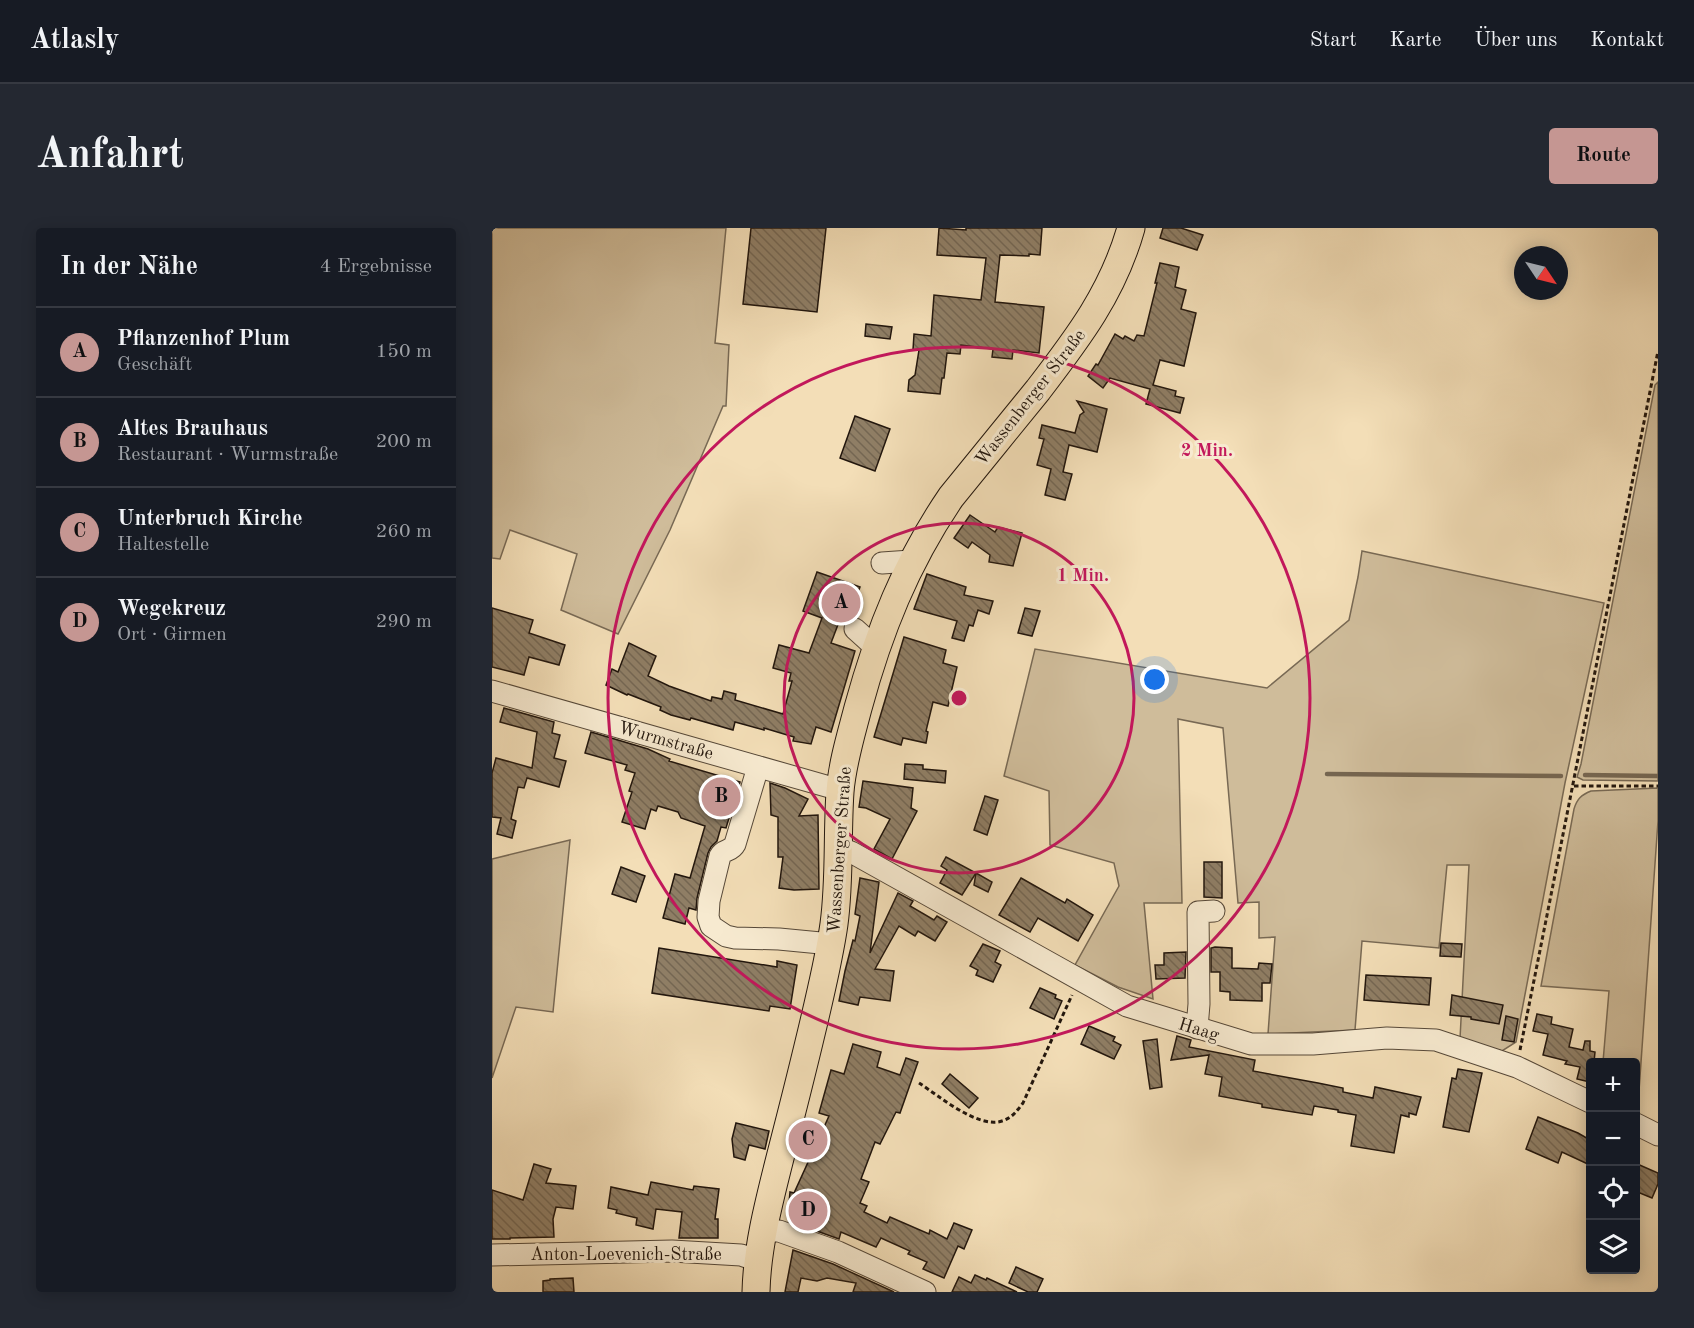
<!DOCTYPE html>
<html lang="de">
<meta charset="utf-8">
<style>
body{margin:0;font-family:"Old Standard TT",serif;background:#242831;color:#f1f3f6}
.controls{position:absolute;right:18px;bottom:18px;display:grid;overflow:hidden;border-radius:6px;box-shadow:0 3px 15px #0003}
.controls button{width:54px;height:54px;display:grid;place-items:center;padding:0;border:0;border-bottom:2px solid #363941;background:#171b24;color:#f1f3f6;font:30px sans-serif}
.compass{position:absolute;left:1022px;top:18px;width:54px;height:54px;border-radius:50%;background:#171b24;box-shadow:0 3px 15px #0003;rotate:125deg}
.you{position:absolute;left:663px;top:452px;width:21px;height:21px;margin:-15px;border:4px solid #fff;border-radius:50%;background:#1a73e8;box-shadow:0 0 0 9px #1a73e833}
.badge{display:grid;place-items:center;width:39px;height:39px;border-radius:50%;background:#c59692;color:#111;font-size:20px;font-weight:700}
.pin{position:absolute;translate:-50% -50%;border:3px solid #fff;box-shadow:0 2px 6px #0006}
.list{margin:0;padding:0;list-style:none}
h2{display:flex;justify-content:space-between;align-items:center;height:78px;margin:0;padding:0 24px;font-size:26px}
h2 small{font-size:20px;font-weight:400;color:#9ea1a6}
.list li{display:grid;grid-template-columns:39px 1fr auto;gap:18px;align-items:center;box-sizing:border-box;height:90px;padding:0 24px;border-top:2px solid #363941}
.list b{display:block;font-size:22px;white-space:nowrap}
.list p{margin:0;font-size:20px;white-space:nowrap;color:#9ea1a6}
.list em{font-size:20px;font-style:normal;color:#9ea1a6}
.icon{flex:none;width:33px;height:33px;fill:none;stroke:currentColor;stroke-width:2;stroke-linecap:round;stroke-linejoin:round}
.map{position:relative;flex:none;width:1166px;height:1064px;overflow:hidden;border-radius:6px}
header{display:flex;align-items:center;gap:36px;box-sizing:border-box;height:84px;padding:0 30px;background:#171b24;border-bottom:2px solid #363941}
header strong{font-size:28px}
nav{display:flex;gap:33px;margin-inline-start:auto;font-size:21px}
.intro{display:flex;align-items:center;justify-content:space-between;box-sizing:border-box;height:144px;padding:0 36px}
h1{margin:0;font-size:42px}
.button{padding:15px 27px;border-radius:6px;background:#c59692;color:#111;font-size:21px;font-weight:700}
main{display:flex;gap:36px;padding:0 36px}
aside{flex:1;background:#171b24;border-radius:6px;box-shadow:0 3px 15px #0003}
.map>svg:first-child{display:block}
.green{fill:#cfbc9a;stroke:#786954;stroke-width:1.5}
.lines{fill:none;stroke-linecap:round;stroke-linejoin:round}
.stream{stroke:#756550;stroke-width:4.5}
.building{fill:url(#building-back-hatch);stroke:#22160d;stroke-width:1.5}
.minor-casing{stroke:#564838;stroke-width:23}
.major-casing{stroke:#22160d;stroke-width:29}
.path{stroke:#22160d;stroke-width:3;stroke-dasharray:4.5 3;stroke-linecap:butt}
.minor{stroke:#f7ead0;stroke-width:21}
.major{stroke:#f3deb7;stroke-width:27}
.ring{fill:none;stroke:#c2185b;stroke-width:3}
.labels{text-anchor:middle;stroke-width:6;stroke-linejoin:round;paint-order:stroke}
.street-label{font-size:18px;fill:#22160d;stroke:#f7ead0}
.centre{fill:#c2185b;stroke:#f7ead0;stroke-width:3}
.ring-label{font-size:18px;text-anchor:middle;font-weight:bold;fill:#c2185b;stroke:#f7ead0;stroke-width:6;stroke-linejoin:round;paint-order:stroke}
</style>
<header>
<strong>Atlasly</strong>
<nav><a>Start</a><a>Karte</a><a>Über uns</a><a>Kontakt</a></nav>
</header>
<div class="intro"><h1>Anfahrt</h1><a class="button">Route</a></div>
<main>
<aside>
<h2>In der Nähe<small>4 Ergebnisse</small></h2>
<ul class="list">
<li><span class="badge">A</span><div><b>Pflanzenhof Plum</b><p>Geschäft</p></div><em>150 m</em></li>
<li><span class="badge">B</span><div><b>Altes Brauhaus</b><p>Restaurant · Wurmstraße</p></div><em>200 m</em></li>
<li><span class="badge">C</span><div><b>Unterbruch Kirche</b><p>Haltestelle</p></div><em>260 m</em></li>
<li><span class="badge">D</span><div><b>Wegekreuz</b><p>Ort · Girmen</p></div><em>290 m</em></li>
</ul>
</aside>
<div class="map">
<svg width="1166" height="1064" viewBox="0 0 1166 1064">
<defs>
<pattern id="building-back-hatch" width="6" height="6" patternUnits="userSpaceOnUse" patternTransform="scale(1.5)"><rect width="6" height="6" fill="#8f7e65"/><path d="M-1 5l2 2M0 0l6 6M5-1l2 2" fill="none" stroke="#746652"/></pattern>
</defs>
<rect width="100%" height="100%" fill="#f3deb7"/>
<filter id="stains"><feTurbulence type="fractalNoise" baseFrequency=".00333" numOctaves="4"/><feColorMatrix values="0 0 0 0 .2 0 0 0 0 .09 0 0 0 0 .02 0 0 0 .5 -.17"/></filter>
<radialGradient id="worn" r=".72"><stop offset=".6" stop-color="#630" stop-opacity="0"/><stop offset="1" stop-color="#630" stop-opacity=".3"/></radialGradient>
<g class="green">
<path d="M0,0h234l-11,115 14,2 -3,61h-3l-53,124 -52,104 -57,-24 16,-56 -67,-24 -10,29 -8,-1z"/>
<path d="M1166,154v399l-75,-1 -6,-3 4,-13 74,-379z"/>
<path d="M870,323l242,52 -39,180 -49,259 -14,9 -42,-12 9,-174h-22l-8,83 -77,-7 -7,89 -87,4 7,-97 -16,1v-36l-21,1 -15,-175 -45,-9 4,184h-38l9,96 -35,-12 -43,-22 44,-79 -5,-23 -64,-18 -1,-54 -45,-15 31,-127 232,39 82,-68 9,-43z"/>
<path d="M1166,560v33l-20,284 -2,-1v-42h-33l6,-71 -68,-5 33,-177c3,-10 7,-14 17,-18z"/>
<path d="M78,612l-17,172 -37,-5 -24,71v-219z"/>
</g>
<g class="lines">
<g class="stream">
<path d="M835,546l234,2"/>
<path d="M1093,547l73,1"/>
</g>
</g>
<g class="building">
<path d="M259,0h75l-9,84 -74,-8z"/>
<path d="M447,0l27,2v-2h76l-2,27 -11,-1v2l-29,-1 -5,47 49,5 -5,46 -26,-3 -1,9 -20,-2 1,-8 -32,-4 -1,9 -13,-1 -3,25h-2l-2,16 -32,-3 1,-11 6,-5 4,-25h-6l1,-16 17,2 3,-41 47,5 5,-42 -49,-3z"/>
<path d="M671,0h18l22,7 -6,15 -37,-12z"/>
<path d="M668,35l19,4 -4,20 11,3 -5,19 15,4 -12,53 -24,-6 -7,25 23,6 -1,5 9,2 -4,15 -34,-9 4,-15 -40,-11 -7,10 -15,-12 8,-12 2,1 17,-31 8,5 2,-3 9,5 3,-6 7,1 13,-53h-2z"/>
<path d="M374,96l26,3 -2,12 -25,-3z"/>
<path d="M585,173l30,8 -10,43 -28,-7 -6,27 9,2 -7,26 -20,-5 6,-26 -14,-4 7,-26 -5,-1 3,-13 33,8 5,-18 4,-3z"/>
<path d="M363,188l35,13 -15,42 -35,-13z"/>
<path d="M478,287l25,17 3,-5 24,6 -9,33 -24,-4 1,-7 -18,-13 -4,6 -14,-10z"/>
<path d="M325,344l43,15 -11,29 -7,-2 -11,29 24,8 -24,81 -15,-5 -5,17 -18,-3 1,-4 -30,-9v2l-29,-8 -2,8 -42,-12 -1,2 -19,-5 -11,-5 1,-3 -33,-13 -1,1 -21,-10 6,-16 6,3 11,-29 27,13 -8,20 21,10 42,15 1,-4 10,2 2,-8 12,3 -1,6 48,14 9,-33h-3l2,-8 -18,-5 6,-23 30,8 13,-35 -19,-7z"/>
<path d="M435,346l39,13 -2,8 29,6 -4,13 -11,-4 -5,16 -4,-1 -5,16 -12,-3 5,-17 -43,-12z"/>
<path d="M0,380l41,12 -4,13 36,12 -6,20 -30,-8 -5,18 -32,-8z"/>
<path d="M533,380l15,3 -8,25 -14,-3z"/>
<path d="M412,409l42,13 -3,13 14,4 -9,39 -15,-4 -7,29 2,1 -2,11 -23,-5 -2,7 -27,-8z"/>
<path d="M12,480l50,14 -2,11 8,2 -6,23 12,3 -7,26 -32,-9 -3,10 -6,-1 -7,32 5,2 -4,17 -15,-4 4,-16 -9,-1v-44l4,-15 36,10 5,-36 -37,-10z"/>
<path d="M99,504l57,17 22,10 -1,2 71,21 -14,46 -5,-1 -4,14 -6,6 -3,6 -11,45 -1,12 -7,-2 -4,16 -22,-6 12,-44 15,4 15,-52 -24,-8 -3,-6 -20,-6 -2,5 -5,-2 -6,20 -23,-7 10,-30 -3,-1 6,-18 -10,-3 2,-5 -42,-12z"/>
<path d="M413,536l18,1v4l23,2 -1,12 -41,-4z"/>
<path d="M371,553l50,7 -2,20 6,3 -25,48 -18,-10 16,-30 -24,-11 -7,-1z"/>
<path d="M278,555l15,5 23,11 -9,17 19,-1 1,74 -25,1 -15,-2 4,-31h-5v-40l-7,-2z"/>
<path d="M493,568l13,4 -11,35 -13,-5z"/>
<path d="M454,629l30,16 -14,22 -22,-12 7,-13 -6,-4z"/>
<path d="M712,634h18v36l-18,-1z"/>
<path d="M129,639l24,9 -9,26 -24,-8z"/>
<path d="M484,645l16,9 -4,10 -14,-7z"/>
<path d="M368,650l19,4 -9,71 28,-60 15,8 -3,5 24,14 3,-4 10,6 -12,19 -17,-10 -3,5 -16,-10 -24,43 19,2 -4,30 -30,-4 -2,8 -19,-4 6,-30 8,-31 2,1 5,-25 -5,-2z"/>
<path d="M529,650l44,25 2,-4 26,16 -15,26 -40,-23 -8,14 -31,-17z"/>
<path d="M949,715l21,1 -1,13 -21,-1z"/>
<path d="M491,716l17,7 -5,11 6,3 -8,17 -17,-7 2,-5 -8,-4z"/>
<path d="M723,719l17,1v20l26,1 1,-6 13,1 -2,19h-8v18l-32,-1v-8l-10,-1v-19h-9v-24z"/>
<path d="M167,720l118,19v-6l20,4 -7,44 -20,-3 -1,5 -117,-18z"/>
<path d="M694,724l-1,26 -29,1 -1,-14h9v-12z"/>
<path d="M874,747l65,3 -2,27 -65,-5z"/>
<path d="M548,760l16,7 -1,3 7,3 -8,18 -24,-11z"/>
<path d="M960,767l51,10 -4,19 -28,-5v-2l-21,-2z"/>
<path d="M1045,786l15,3 -1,7 22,5 -4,18 14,3 2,-9h5v10l5,1 -1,10h-4v20l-13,-3 3,-12 -15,-3 2,-3 -24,-6 5,-21 -15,-3z"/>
<path d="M1014,788l12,3 -4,23 -12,-2z"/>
<path d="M597,798l26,11 -2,4 8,4 -7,14 -33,-15z"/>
<path d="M685,808l14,4 -2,7 66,13 -2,11 65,12 25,5v4l30,6 2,-11 46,10 -5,18 -7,-2v4l-8,-2 -7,38 -43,-7 5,-31 -18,-3v-2l-24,-4 -2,9 -50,-8v-3l-43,-8 3,-19 -17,-3 4,-19 -38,5z"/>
<path d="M665,811l5,48 -12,2 -7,-48z"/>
<path d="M361,816l28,8 -4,15 23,8 6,-17 12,4 -18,51 -4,-1 -16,32 -5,-2 -14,37 8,3 -9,21 7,3 -3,6 23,11 3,-6 39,17 1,-4 17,9 7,-16 18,7 -8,19 -6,-3 -14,32 -21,-9 4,-7 -19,-8 2,-3 -29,-13 -5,9 -35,-15 -2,7 -50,-18 -1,-5 2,-24 4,1 35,-77 -10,-3 12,-43 13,4z"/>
<path d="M966,841l24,4 -13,59 -26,-5 9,-49 4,1z"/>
<path d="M458,846l28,24 -9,10 -27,-24z"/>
<path d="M1046,889l40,16 12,7v25l-28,-13 -4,11 -32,-14z"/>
<path d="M244,895l33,8 -4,18 -16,-4 -4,15 -11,-3 -2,-18z"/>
<path d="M1143,935l23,10v11l-6,14 -17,-7z"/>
<path d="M42,936l17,5 -5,14 30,3 -3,23 -17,-2 -3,12 1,18 -44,1v1h-18v-49l31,10z"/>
<path d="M159,954l42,8 1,-4 25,3 -4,30h3v19h-39l3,-26 -26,-3 -3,20 -17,-4 1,-7 -21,-5 1,-3 -9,-2 3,-21 37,8z"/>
<path d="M301,1022l40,14 61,28h-41l3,-9 -29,-5 -10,3 -16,-3 -3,14h-13z"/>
<path d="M524,1039l27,12 -6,13h-9l-19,-9z"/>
<path d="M483,1047l11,5 1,-2 30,14h-65l7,-15 12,6z"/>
<path d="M81,1050l1,14h-31v-11l7,-1v-1z"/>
</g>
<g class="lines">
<defs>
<g id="minor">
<path d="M390,335l29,-2"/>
<path d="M363,401l21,19"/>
<path d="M0,463l348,99"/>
<path d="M266,539l-23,77c-4,8 -12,5 -15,12l-11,45 -1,16 3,9 15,10 9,2 44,1 52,5"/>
<path d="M346,620l13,4 276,154 124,38h62l74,-6 49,2 81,27 73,35"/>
<path d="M705,800l2,-24 -1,-92 16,-1"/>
<path d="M1144,896l22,11"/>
<path d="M272,1003h15l59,21 87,40"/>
<path d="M0,1027l180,-4 69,4 18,6"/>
</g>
<path id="major" d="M264,1064c1,-46 14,-94 25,-138 16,-62 32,-124 45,-186 3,-15 6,-29 8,-44 6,-44 3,-88 6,-132 2,-28 11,-57 18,-84 21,-77 48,-145 93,-211 29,-36 58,-71 87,-107 40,-52 75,-98 93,-162"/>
</defs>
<use href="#minor" class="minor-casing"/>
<use href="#major" class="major-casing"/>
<g class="path">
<path d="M1082,558h84"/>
<path d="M1028,822c47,-233 92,-466 138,-699"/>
<path d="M427,855c20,13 59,46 83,38 10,-3 15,-10 21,-18l49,-108"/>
</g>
<use href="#minor" class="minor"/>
<use href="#major" class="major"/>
</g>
<g class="ring">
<circle cx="467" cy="470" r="175"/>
<circle cx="467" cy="470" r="351"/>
</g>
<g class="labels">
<g class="street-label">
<text transform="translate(538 169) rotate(-52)" y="6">Wassenberger Straße</text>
<text transform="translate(174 512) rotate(16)" y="6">Wurmstraße</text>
<text transform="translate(347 622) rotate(-86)" y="6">Wassenberger Straße</text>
<text transform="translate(707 801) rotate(17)" y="6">Haag</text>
<text x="134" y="1032">Anton-Loevenich-Straße</text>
</g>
</g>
<circle cx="467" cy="470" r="9" class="centre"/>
<g class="ring-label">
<text x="715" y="228">2 Min.</text>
<text x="591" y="353">1 Min.</text>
</g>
<rect width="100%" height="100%" filter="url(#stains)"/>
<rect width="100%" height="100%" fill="url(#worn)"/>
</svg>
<div class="controls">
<button>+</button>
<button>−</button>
<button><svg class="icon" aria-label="locate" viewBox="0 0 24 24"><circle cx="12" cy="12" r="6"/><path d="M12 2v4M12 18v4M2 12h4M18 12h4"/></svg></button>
<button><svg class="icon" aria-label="layers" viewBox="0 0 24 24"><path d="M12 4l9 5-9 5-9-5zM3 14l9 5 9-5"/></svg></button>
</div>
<svg class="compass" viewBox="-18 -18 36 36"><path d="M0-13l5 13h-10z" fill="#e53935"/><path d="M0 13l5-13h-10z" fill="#9ea1a6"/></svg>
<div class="you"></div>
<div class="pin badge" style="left:349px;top:375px">A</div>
<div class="pin badge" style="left:229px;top:569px">B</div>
<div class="pin badge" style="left:316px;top:912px">C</div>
<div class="pin badge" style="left:316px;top:983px">D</div>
</div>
</main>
